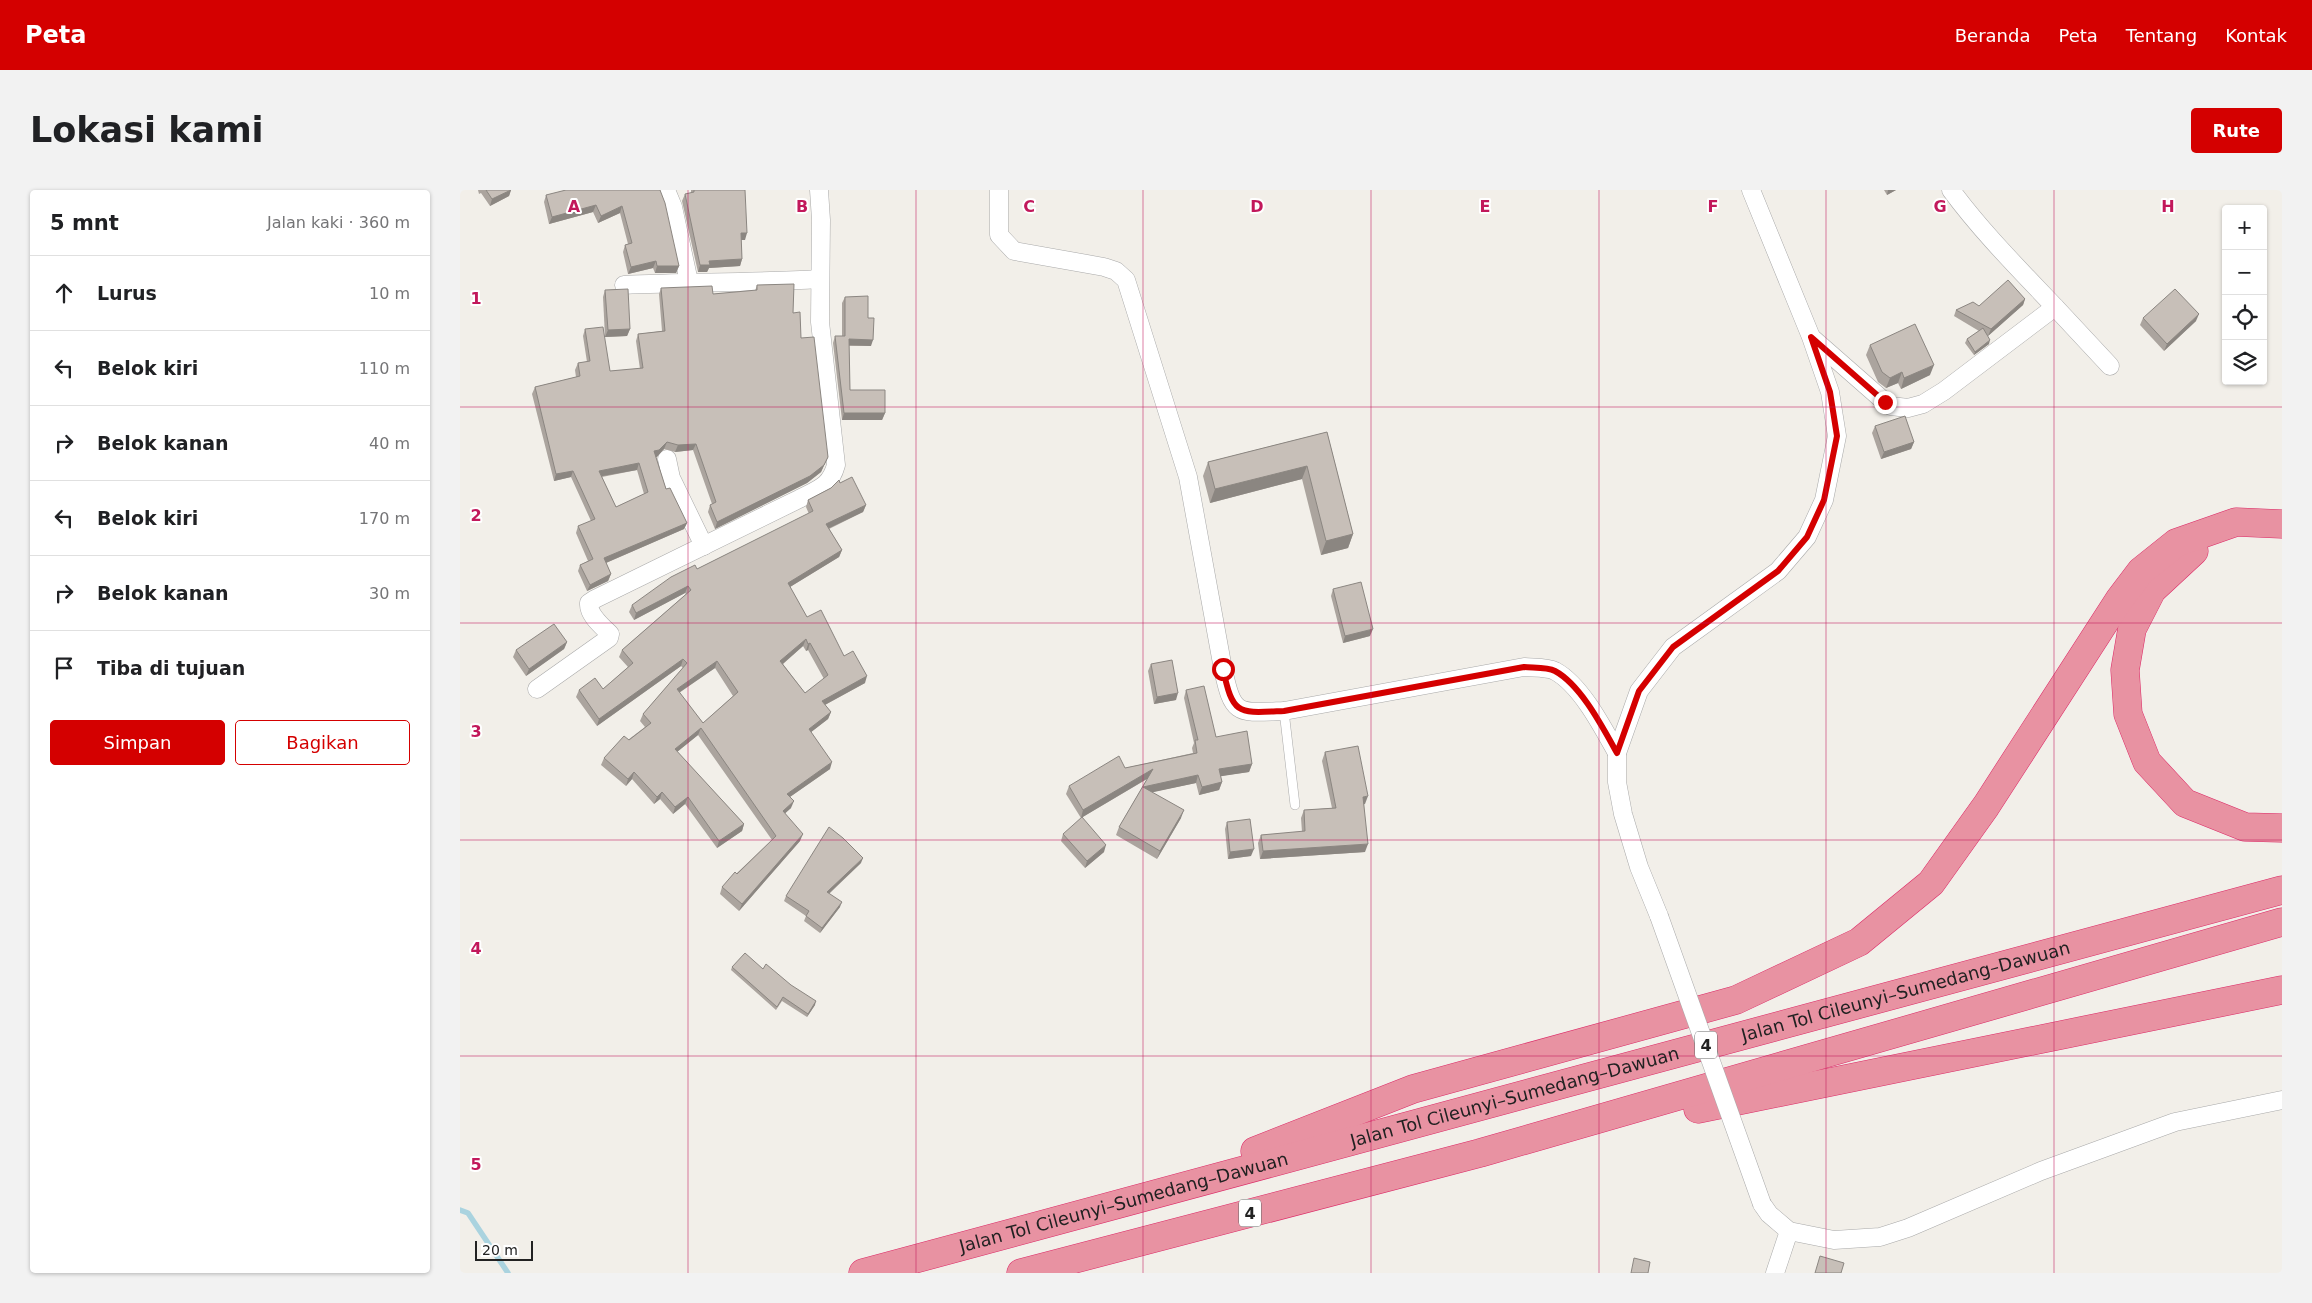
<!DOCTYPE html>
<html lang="id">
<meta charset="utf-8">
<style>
body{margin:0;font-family:"DejaVu Sans",sans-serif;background:#f2f2f2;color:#202124}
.controls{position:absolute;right:15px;top:15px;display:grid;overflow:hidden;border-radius:5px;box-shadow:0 1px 4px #0004}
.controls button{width:45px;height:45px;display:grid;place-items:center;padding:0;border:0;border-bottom:1px solid #e0e0e0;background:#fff;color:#202124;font:25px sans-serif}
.scale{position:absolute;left:15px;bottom:12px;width:58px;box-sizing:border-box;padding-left:5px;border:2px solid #222;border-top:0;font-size:14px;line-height:18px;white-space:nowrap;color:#222;-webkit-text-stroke:4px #fff;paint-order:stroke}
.stop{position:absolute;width:15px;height:15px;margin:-11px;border:4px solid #d40000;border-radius:50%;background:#fff}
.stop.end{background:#d40000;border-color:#fff;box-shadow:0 1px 5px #0008}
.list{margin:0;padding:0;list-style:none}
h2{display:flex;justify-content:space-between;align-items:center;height:65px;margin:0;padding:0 20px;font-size:21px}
h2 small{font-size:16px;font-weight:400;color:#757577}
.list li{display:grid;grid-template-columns:32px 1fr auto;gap:15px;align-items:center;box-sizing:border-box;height:75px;padding:0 20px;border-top:1px solid #e0e0e0}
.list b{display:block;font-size:19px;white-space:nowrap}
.list em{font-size:16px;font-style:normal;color:#757577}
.actions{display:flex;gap:10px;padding:15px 20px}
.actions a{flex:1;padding:11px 0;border:1px solid #d40000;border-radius:5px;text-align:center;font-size:18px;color:#d40000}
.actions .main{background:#d40000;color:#fff}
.icon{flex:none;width:28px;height:28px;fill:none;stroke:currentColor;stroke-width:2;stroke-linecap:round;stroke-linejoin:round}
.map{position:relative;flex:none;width:1822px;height:1083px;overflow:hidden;border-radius:5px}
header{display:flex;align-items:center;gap:30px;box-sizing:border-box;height:70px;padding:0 25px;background:#d40000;color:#fff}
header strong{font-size:24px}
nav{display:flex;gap:28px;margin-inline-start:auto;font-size:18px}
.intro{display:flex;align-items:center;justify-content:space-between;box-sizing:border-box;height:120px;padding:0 30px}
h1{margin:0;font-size:35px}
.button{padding:12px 22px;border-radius:5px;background:#d40000;color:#fff;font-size:18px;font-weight:700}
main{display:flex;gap:30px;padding:0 30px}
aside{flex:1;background:#fff;border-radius:5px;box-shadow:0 1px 4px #0004}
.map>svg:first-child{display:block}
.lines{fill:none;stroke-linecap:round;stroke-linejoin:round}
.stream{stroke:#aad3df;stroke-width:5.5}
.service-casing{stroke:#a9a9a9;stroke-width:10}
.minor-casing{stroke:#a9a9a9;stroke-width:19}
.motorway-casing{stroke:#dc2a67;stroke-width:29}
.service{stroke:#fff;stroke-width:9}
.minor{stroke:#fff;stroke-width:18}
.motorway{stroke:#e892a2;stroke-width:28}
.minor-bridge-casing{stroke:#a9a9a9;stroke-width:19;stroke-linecap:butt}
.minor-bridge{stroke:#fff;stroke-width:18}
.wall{fill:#aba49e;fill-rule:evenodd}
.shaded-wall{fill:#8b8681}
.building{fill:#c7bfb8;stroke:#8b8681;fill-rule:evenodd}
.route{stroke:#d40000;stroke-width:6}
.grid{fill:none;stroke:#c2185b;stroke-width:1;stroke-opacity:0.55}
.labels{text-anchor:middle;stroke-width:4;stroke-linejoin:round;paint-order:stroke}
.shield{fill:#fff;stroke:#646464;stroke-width:1}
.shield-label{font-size:16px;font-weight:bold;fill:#222}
.street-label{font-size:18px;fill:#222;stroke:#fff}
.grid-label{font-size:16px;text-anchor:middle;font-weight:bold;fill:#c2185b;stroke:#fff;stroke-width:4;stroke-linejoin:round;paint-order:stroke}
</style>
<header>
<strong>Peta</strong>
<nav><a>Beranda</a><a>Peta</a><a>Tentang</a><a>Kontak</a></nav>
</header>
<div class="intro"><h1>Lokasi kami</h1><a class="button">Rute</a></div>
<main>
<aside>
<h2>5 mnt<small>Jalan kaki · 360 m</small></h2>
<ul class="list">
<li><svg class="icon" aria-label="ahead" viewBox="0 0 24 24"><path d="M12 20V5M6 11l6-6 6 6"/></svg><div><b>Lurus</b></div><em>10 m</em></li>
<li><svg class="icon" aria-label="left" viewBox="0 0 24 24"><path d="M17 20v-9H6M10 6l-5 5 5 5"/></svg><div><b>Belok kiri</b></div><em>110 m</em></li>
<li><svg class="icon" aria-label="right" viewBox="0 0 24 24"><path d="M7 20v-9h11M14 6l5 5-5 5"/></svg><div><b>Belok kanan</b></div><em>40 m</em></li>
<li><svg class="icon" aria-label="left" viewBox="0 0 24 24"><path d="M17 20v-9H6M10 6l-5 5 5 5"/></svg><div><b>Belok kiri</b></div><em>170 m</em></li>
<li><svg class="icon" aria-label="right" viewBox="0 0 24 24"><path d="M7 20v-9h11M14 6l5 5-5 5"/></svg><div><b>Belok kanan</b></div><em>30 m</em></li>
<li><svg class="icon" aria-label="arrive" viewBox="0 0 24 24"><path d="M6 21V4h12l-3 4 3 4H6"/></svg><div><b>Tiba di tujuan</b></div></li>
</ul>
<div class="actions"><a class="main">Simpan</a><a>Bagikan</a></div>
</aside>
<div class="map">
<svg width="1822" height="1083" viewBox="0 0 1822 1083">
<rect width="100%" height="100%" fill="#f2efe9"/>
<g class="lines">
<path class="stream" d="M0,1020l8,3 40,60"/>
<defs>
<path id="service" d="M824,521l11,94"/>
<g id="minor">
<path d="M206,0l7,17 16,75"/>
<path d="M539,0v45l15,16 90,16 12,4 10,9 62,197 35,192c10,47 14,44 61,42l240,-44c9,1 23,0 31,4 26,14 48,57 62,82"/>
<path d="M164,95c65,-3 130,-2 195,-6"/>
<path d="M1595,117l55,59"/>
<path d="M1352,148l73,64 6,4 17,2 15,-4 21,-13 111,-84c-36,-38 -73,-75 -104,-117"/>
<path d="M207,269l4,19 33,68"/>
<path d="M77,499l72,-51 1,-4c-8,-8 -22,-19 -21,-31l6,-4 204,-100c19,-10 31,-12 37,-34l-16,-143 1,-102 -2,-30"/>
<path d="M1199,726l-20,-49 -16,-53 -6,-32v-29l22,-62 34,-44 105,-76 29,-34 17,-37 13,-64 -7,-44 -19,-55 -60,-147"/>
<path d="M1302,1014l7,10 20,17 45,9 46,-3 28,-9 133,-57 134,-49 107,-22"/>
<path d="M1315,1083l14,-42"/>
</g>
<g id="motorway">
<path d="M1734,361l-42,39 -20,39 -7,41 3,44 19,48 38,41 60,24 37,1"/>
<path d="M1238,919l584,-119"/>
<path d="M795,961l158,-62 323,-89 123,-58 72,-59 55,-77 133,-206 22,-29 35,-28 60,-21 46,2"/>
<path id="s1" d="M403,1083l1419,-383"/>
<path d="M561,1083l459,-120 802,-231"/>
</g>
</defs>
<use href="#service" class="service-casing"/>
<use href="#minor" class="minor-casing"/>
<use href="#motorway" class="motorway-casing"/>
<use href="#service" class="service"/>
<use href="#minor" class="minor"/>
<use href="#motorway" class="motorway"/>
<defs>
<path id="minor-bridge" d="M1199,726l103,288"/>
</defs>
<use href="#minor-bridge" class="minor-bridge-casing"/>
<use href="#minor-bridge" class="minor-bridge"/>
</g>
<g class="wall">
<path d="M18,0h33l-2,6 -19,10 -9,-13 -2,1z"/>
<path d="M200,0l19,76 -3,7h-21l-2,-5 -25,6 -5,-22 2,-7 3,-1 -8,-31 -22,10 -5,-11 -44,12 -5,-22 2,-7z"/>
<path d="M231,0h54v50h-4l1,19 -2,7 -31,2 -2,4h-9l-16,-71 3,-7 6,-1z"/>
<path d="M1424,0h12l-9,5z"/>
<path d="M297,95l36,28 8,25 27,119 -7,15 -14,11 -92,46 -7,-17 2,-7 2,-1 -19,-54 -18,2 -11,-3 -8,8 10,32 21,34 -3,6 -78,34 5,11 -3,7 -21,10 -9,-20 2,-6 8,-4 -12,-28 2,-7 13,-5 -20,-44 -17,4 -22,-87 3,-7 41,-10 -1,-7 3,-7 9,-1 -4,-26 2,-7 25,42 30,-2 -4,-28 2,-7 24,-3 -3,-37 2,-6 52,6 42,-3zM177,280l7,24 -28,13 -14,-30z"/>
<path d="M145,100l25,39 -3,7 -22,1 -2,-40z"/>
<path d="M385,107l23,21 3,28h-22l1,44 35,23 -3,7h-40l-9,-77 2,-7h7v-33z"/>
<path d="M1565,109l-2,6 -35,31 -1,-1 2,9 -15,11 -9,-12 2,-4 12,-8 -25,-15 2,-6z"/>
<path d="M1683,128l53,3 -32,30 -24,-26z"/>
<path d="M1410,155l60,30 -29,14 -3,-6 -12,5 -8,-6 -12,-27z"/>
<path d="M1415,236l39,16 -3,7 -30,10 -9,-26z"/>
<path d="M867,242l26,102 -5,14 -27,7 -19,-76 -92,24 -7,-27 5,-14z"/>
<path d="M380,293l26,22 -3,7 -34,17 13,21 -3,7 -49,30 17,30 37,39 21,27 -40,22 6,7 -3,7 -17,13 19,37 -40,28 1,11 -6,5 15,28 -61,70 -19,-17 2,-7 50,-47 -74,-105 -21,17 67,72 -2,7 -25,17 -32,-44 -12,10 -13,-15 -6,5 -22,-25 -6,7 -25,-21 3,-7 41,-31 -5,-6 3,-7 40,-46 -2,-2 -84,60 -21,-29 3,-7 24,-1 25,-22 -9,-10 3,-7 64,-56 -1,-1 -51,27 -5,-8 3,-7 65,-36 112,-55 -3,-7 2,-7zM343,456l3,5 2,-1 16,29 -19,14 -22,-29zM255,478l18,28 -30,27 -24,-30z"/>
<path d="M873,399l37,47 -27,7 -12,-47z"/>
<path d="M107,452l-3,7 -38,27 -13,-19 3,-7z"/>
<path d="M691,474l25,36 -22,4 -6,-33z"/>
<path d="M726,500l30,47 36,27 -3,8 -29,4 2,6 -3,8 -20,5 -3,-12 -44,9 29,26 -24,41 -41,-24 3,-8 28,-48 -66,39 -15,-24 3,-8 56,-18 68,-15 -1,-5 2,-5 -10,-45z"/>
<path d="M865,562l40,52h-1l1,48 -105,7 -2,-16 3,-8 41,-3 -1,-14 3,-8 28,-2 -10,-47z"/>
<path d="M767,632l24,34 -23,3 -3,-30z"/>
<path d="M603,644l41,18 -19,16 -24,-27z"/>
<path d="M401,673l-32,31 11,13 -20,26 -16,-12 2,-5 -22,-15 2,-5z"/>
<path d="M272,777l31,2 52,36 -8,12 -25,-16 -6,9 -45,-40z"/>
</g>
<g class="shaded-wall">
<path d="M51,0l-2,6 -19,10 2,-7z"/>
<path d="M1428,0h8l-9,5z"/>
<path d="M136,15l-3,7 -44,12 3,-7z"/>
<path d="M162,16l-2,7 -22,10 3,-7z"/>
<path d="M281,43h6l-2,7h-7z"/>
<path d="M282,69l-2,7 -31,2 -2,4h-9l2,-7 9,-4z"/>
<path d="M196,71l-3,7 -25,6 3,-7z"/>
<path d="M197,76h22l-3,7h-21z"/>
<path d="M1565,109l-2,6 -35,31 3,-7z"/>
<path d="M1739,124l-3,7 -32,30 3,-7z"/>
<path d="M170,139l-3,7 -22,1 3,-7z"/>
<path d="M389,149l24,1 -2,6 -24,-1z"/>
<path d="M1530,150l-1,4 -15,11 1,-3z"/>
<path d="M1474,175l-4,10 -29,14 3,-11z"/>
<path d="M1442,182l-4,11 -12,5 4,-10z"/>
<path d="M384,223h41l-3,7h-40z"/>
<path d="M207,252l-3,7 -7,8 -5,1 2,-7z"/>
<path d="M1454,252l-3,7 -30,10 3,-7z"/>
<path d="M236,254l-3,6 -18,2 3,-7z"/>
<path d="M368,267l-7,15 -14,11 -92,46 2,-7z"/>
<path d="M179,273l-2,7 -40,7 2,-6z"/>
<path d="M847,276l-5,13 -92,24 5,-14z"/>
<path d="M113,281l-2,6 -17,4 2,-7z"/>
<path d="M406,315l-3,7 -40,19 3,-7z"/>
<path d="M227,333l-3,6 -83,36 3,-7z"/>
<path d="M893,344l-5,14 -27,7 5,-14z"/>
<path d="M382,360l-3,7 -54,33 3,-7z"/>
<path d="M151,384l-3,7 -21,10 3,-6z"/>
<path d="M228,396l-3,7 -51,27 2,-7z"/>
<path d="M913,439l-3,7 -27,7 2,-7z"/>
<path d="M346,449l-3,7 -25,22 2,-7z"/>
<path d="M107,452l-3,7 -38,27 3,-7z"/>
<path d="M350,453l-2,7 -2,1 2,-7z"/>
<path d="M223,469l-2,7 -84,60 2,-7z"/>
<path d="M257,471l-2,7 -41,28 3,-7z"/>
<path d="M407,486l-2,7 -46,25 3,-7z"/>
<path d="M718,503l-2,7 -22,4 3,-7z"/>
<path d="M371,522l-3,7 -22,17 3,-7z"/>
<path d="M241,538l-3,7 -26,21 3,-7z"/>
<path d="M372,572l-2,7 -46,32 3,-7z"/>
<path d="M792,574l-3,8 -33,5 3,-8z"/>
<path d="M693,579l-3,8 -69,41 2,-8z"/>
<path d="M174,582l-2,7 -6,7 2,-7z"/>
<path d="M738,585l-2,8 -56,12 3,-8z"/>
<path d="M762,592l-3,8 -20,5 3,-8z"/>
<path d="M202,602l-2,7 -6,5 3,-7z"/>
<path d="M908,606l-3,8 -5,1 3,-8z"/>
<path d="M228,607l-3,7 -12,10 2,-7z"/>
<path d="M334,611l-3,7 -11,10 3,-7z"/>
<path d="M724,620l-3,8 -24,41 3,-8z"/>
<path d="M284,634l-2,7 -25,17 2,-7z"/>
<path d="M343,644l-3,7 -61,70 3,-7z"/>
<path d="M908,654l-3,8 -105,7 3,-8z"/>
<path d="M646,655l-2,7 -19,16 2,-7z"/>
<path d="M794,659l-3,7 -23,3 2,-7z"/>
<path d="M403,668l-2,5 -36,34 2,-5z"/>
<path d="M382,712l-2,5 -20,26 2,-5z"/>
<path d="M356,811l-1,4 -8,12 1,-3z"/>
</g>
<g class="building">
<path d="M26,0h25l-19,9z"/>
<path d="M106,0h94l5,13 14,63h-22l-1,-5 -25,6 -6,-22 7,-2 -10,-37 -21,10 -5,-11 -44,12 -6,-22z"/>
<path d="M234,0h51l2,43h-6l1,26 -33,2 1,4h-10l-15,-71 9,-2z"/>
<path d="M1548,90l17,19 -34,30 -35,-19 17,-8 6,4z"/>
<path d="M334,94l-1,29 7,-1 1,26 13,-1 14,120 -4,8 -14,11 -93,46 -7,-17 6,-3 -20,-58 -18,1 -11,-3 -8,8 -5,1 12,38 4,-1 17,35 -83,35 7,16 -21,11 -10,-20 13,-6 -15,-33 17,-7 -22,-48 -17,3 -21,-87 45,-11 -2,-13 12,-2 -5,-32 18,-2 7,44 33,-3 -5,-34 27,-3 -4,-43 51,-2 1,8 44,-4v-5zM179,273l9,29 -32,15 -17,-36z"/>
<path d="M168,99l2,40 -22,1 -3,-40z"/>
<path d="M1715,99l24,25 -32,30 -24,-26z"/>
<path d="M408,106v22h6l-1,22 -24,-1 1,51h35v23h-41l-9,-77h10v-39z"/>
<path d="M1455,134l19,41 -30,13 -2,-6 -12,6 -8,-6 -12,-27z"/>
<path d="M1523,138l7,12 -15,12 -8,-13z"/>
<path d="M1445,226l9,26 -30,10 -9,-26z"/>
<path d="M867,242l26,102 -27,7 -19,-75 -92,23 -7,-27z"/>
<path d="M392,287l14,28 -40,19 16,26 -54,33 19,34 14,-7 23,46 9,-5 14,25 -45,25 9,11 -22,17 23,33 -45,32 7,7 -11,10 20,23 -61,70 -20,-17 13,-15 2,2 39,-38 -75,-108 -26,21 69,75 -25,17 -31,-44 -13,10 -13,-15 -5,5 -23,-25 -6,7 -24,-21 20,-22 5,4 22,-17 -8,-9 44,-51 -4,-4 -84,60 -20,-29 16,-12 8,11 30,-26 -11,-13 69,-60 -3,-4 -52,27 -4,-8 39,-28 24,-12 2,4 116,-58 -5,-11 23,-12 8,-8 1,3zM346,449l2,5 2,-1 18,32 -23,18 -25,-32zM257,471l21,31 -35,31 -26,-34z"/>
<path d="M901,392l12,47 -28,7 -12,-47z"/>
<path d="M94,434l13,18 -38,27 -13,-19z"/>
<path d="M712,470l6,33 -21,4 -6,-33z"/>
<path d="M744,496l12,51 31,-6 5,33 -33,5 3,13 -20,5 -4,-12 -55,12 41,23 -24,41 -41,-24 34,-58 -70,41 -14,-24 50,-30 6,12 72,-15 -2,-13h3l-12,-50z"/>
<path d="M898,556l10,50 -5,1 5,47 -105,7 -2,-16 44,-4 -1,-21 32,-2 -11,-56z"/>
<path d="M622,627l24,28 -19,16 -24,-27z"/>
<path d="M790,629l4,30 -24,3 -3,-30z"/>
<path d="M369,637l14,11 20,20 -36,34 15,10 -20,26 -16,-12 3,-5 -23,-15z"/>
<path d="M285,763l18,16 3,-5 25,21 25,16 -8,13 -25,-17 -6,10 -45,-40z"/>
<path d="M1360,1066l24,7 -3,10h-26z"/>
<path d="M1174,1068l16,4 -2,11h-17z"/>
</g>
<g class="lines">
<path class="route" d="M763,479c10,47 15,44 61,42l240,-44c9,1 23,0 31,4 26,14 48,57 62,82l22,-62 34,-44 105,-76 29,-34 17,-37 13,-64 -7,-44 -19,-55 74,65"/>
</g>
<path class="grid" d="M228,0v1083M456,0v1083M683,0v1083M911,0v1083M1139,0v1083M1366,0v1083M1594,0v1083M0,217h1822M0,433h1822M0,650h1822M0,866h1822"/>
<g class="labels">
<g class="shield">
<rect x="1235" y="841.5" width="22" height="27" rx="4"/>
<rect x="779" y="1009.5" width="22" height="27" rx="4"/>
</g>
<g class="shield-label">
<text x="1246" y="861">4</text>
<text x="790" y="1029">4</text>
</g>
<g class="street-label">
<text dy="6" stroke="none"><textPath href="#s1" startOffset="1080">Jalan Tol Cileunyi–Sumedang–Dawuan</textPath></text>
<text dy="6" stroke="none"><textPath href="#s1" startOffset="675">Jalan Tol Cileunyi–Sumedang–Dawuan</textPath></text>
<text dy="6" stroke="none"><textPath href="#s1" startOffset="270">Jalan Tol Cileunyi–Sumedang–Dawuan</textPath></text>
</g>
</g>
<g class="grid-label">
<text x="114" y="22">A</text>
<text x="342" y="22">B</text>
<text x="569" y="22">C</text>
<text x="797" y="22">D</text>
<text x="1025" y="22">E</text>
<text x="1253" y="22">F</text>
<text x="1480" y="22">G</text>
<text x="1708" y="22">H</text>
<text x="16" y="114">1</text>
<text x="16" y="331">2</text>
<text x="16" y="547">3</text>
<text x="16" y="764">4</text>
<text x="16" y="980">5</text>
</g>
</svg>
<div class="controls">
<button>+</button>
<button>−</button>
<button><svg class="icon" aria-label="locate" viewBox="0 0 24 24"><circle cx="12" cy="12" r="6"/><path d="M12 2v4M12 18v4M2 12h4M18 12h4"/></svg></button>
<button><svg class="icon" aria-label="layers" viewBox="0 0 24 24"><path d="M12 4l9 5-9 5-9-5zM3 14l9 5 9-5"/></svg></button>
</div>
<div class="scale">20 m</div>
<div class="stop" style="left:763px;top:479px"></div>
<div class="stop end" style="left:1425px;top:212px"></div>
</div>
</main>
